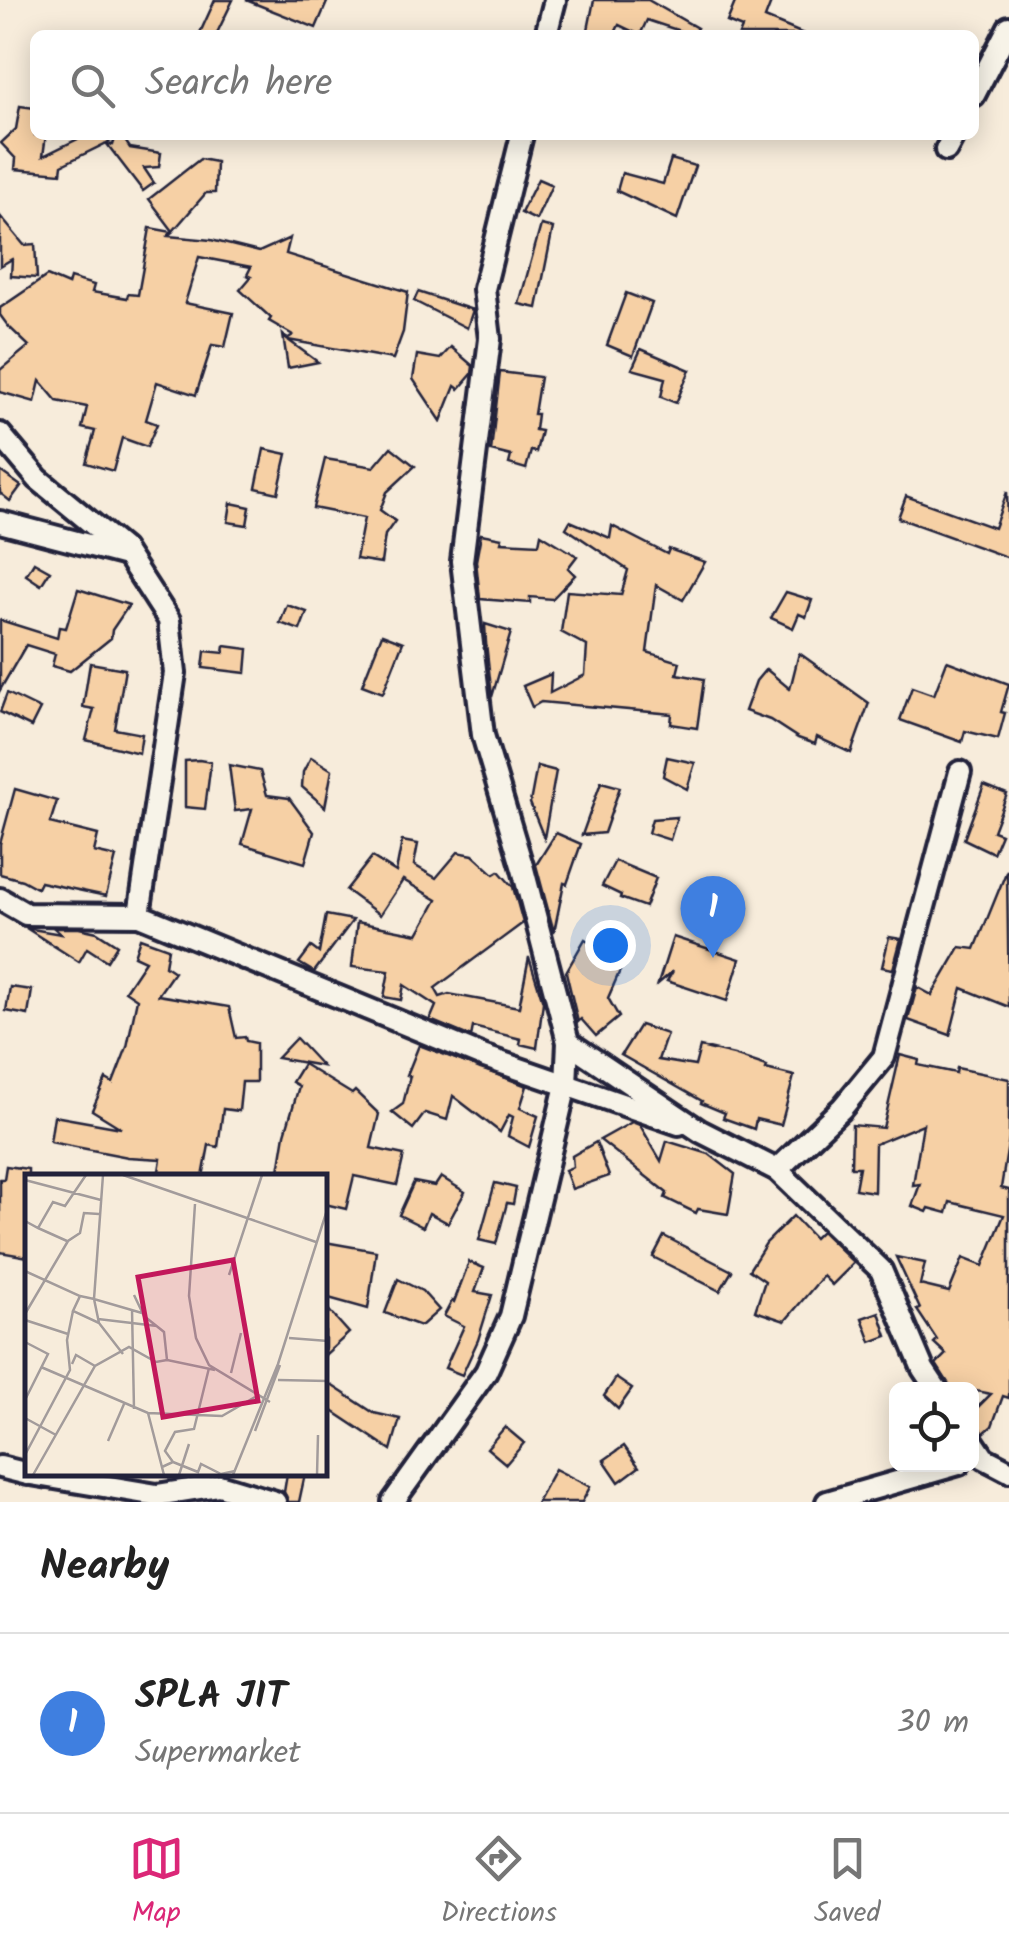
<!DOCTYPE html>
<style>
body{margin:0;font-family:Kalam,sans-serif;background:#f6f6f6;color:#222}
.controls{position:absolute;right:30px;bottom:30px;display:grid;overflow:hidden;border-radius:15px;box-shadow:0 5px 25px #0003}
.controls button{width:90px;height:90px;display:grid;place-items:center;padding:0;border:0;border-bottom:2px solid #e0e0e0;background:#fff;color:#222;font:50px sans-serif}
.you{position:absolute;left:610px;top:945px;width:35px;height:35px;margin:-25px;border:8px solid #fff;border-radius:50%;background:#1a73e8;box-shadow:0 0 0 15px #1a73e833}
.badge{display:grid;place-items:center;width:65px;height:65px;border-radius:50%;background:#db2777;color:#fff;font-size:32px;font-weight:700}
.pin{position:absolute;translate:-50% -82px;filter:drop-shadow(0 2px 5px #0008)}
.pin::after{content:'';position:absolute;top:52px;width:35px;height:30px;background:inherit;clip-path:polygon(0 0,100% 0,50% 100%)}
.list{margin:0;padding:0;list-style:none}
h2{display:flex;justify-content:space-between;align-items:center;height:130px;margin:0;padding:0 40px;font-size:42px}
h2 small{font-size:32px;font-weight:400;color:#767676}
.list li{display:grid;grid-template-columns:65px 1fr auto;gap:30px;align-items:center;box-sizing:border-box;height:180px;padding:0 40px;border-top:2px solid #e0e0e0}
.list b{display:block;font-size:38px;white-space:nowrap}
.list p{margin:0;font-size:32px;white-space:nowrap;color:#767676}
.list em{font-size:32px;font-style:normal;color:#767676}
.icon{flex:none;width:55px;height:55px;fill:none;stroke:currentColor;stroke-width:2;stroke-linecap:round;stroke-linejoin:round}
.map{position:relative;flex:none;width:1009px;height:1502px;overflow:hidden}
.search{position:absolute;background:#fff;box-shadow:0 5px 25px #0003;left:30px;right:30px;top:30px;height:110px;display:flex;align-items:center;gap:25px;box-sizing:border-box;padding:0 35px;border-radius:15px;color:#767676;font-size:38px}
.sheet{height:310px;background:#fff}
nav{display:flex;justify-content:space-around;align-items:center;box-sizing:border-box;height:140px;border-top:2px solid #e0e0e0;background:#fff;font-size:28px;color:#767676}
nav a{display:grid;justify-items:center;gap:5px}
nav .on{color:#db2777}
.map>svg:first-child{display:block}
.building{fill:#f6d0a5;stroke:#22223b;stroke-width:2.5}
.lines{fill:none;stroke-linecap:round;stroke-linejoin:round}
.minor-casing{stroke:#22223b;stroke-width:28}
.minor{stroke:#f7f3e8;stroke-width:20}
.inset-road{fill:none;stroke:#a29b9b;stroke-width:2.5}
.view{fill:#c2185b;fill-opacity:0.15;stroke:#c2185b;stroke-width:5}
.inset-edge{fill:none;stroke:#22223b;stroke-width:5}
</style>
<div class="map">
<svg width="1009" height="1502" viewBox="0 0 1009 1502">
<rect width="100%" height="100%" fill="#f7ecdb"/>
<filter id="ink" filterUnits="userSpaceOnUse"><feTurbulence type="fractalNoise" baseFrequency=".01" numOctaves="2"/><feDisplacementMap in="SourceGraphic" scale="20" xChannelSelector="R" yChannelSelector="G"/><feConvolveMatrix kernelMatrix="1 2 1 2 8 2 1 2 1" color-interpolation-filters="sRGB"/></filter>
<g filter="url(#ink)">
<g class="building">
<path d="M215,0h18l-17,35h-17z"/>
<path d="M246,0h82l-12,28z"/>
<path d="M594,0h54l49,28 -5,7 -45,-15 -7,15 -21,-10 -5,10 -26,-5z"/>
<path d="M736,0h36l-7,18 41,17h-67l3,-7 -15,-6z"/>
<path d="M20,106l15,2v27h11l-3,21 43,-21h39l-3,1 8,12 31,5 -2,14 -15,1 10,15 -11,8 -36,-47 6,1 2,-6 -53,26 -1,8 -46,-4 1,-10 -15,-16 15,-14z"/>
<path d="M200,159l16,3 -1,31h-9l-33,38 -24,-32z"/>
<path d="M671,159l24,7 -18,53 -60,-28 5,-18 41,11z"/>
<path d="M538,179l14,6 -16,35 -15,-7z"/>
<path d="M0,216l24,29 11,-1 2,34 -26,-2 1,-17 -12,7z"/>
<path d="M541,225l12,3 -16,80 -18,-4z"/>
<path d="M150,228l22,4 -4,4 43,4 48,12 31,-14 -4,16 122,38 -5,40 -10,27 -105,-19 30,22 -30,6 -5,-33 4,4 6,-4 -24,-14 2,-3 -31,-28 11,-13 -4,-2 4,-8 -52,-10 -14,46 48,10 -8,34 -13,-2 -16,50 -39,-13 -11,38 11,4 -10,23 -25,-9 -9,33 -27,-8 9,-32 -13,-3 5,-21 -30,-6 -17,-20 -5,21 -35,-10v-22l29,-24 -21,-20 -8,-11v-7l47,-32 21,9 2,-7 24,7 -2,7 35,6 1,-4 10,1z"/>
<path d="M418,292l55,18 -6,18 -53,-27z"/>
<path d="M626,293l26,10 -19,53 -26,-11z"/>
<path d="M451,347l22,19 -1,8 -13,15 -4,-3 -14,35 -28,-42 4,-24 23,4z"/>
<path d="M641,349l49,21 -14,33 -15,-6 4,-19 -33,-9z"/>
<path d="M500,372l40,5 -6,37h3l-2,16 6,1 -5,21 -5,-1 -5,18 -17,-5 2,-8 -20,-5z"/>
<path d="M391,447l24,19 -28,26 -7,18 15,11 -10,14 -4,28 -25,-4 8,-41 -51,-10 12,-49 49,8z"/>
<path d="M264,449l23,5 -9,39 -22,-5z"/>
<path d="M0,471l21,15 -11,15 -10,-8z"/>
<path d="M1007,492l2,66 -111,-40 8,-22 88,32z"/>
<path d="M231,503l19,4 -3,18 -19,-3z"/>
<path d="M570,521l40,17 2,-12 55,28 2,-5 36,13 -22,38 -27,-15 -9,67 33,10 -3,12 27,5 -7,49 -26,-4 1,-10 -131,-12 -9,5 -9,-21 28,-12 -1,19 35,-18 2,-29 -26,-14 6,-41 54,4 7,-25 -62,-42z"/>
<path d="M481,534l21,4 -1,4 38,2 2,-10 36,22 -9,12 7,7 -23,24 -22,-2v6l-50,-4 -4,-38z"/>
<path d="M34,562l16,9 -9,14 -15,-10z"/>
<path d="M78,589l51,16 -17,25 -1,8 -41,33 -18,-5 3,-12 -29,-9 -26,45v-70l57,18 2,-11 7,1z"/>
<path d="M786,592l26,8 -6,17 -7,-3 -6,14 -22,-10z"/>
<path d="M287,605l20,7 -7,18 -20,-7z"/>
<path d="M485,624l26,8 -19,65 -6,-54z"/>
<path d="M382,634l21,8 -20,51 -21,-8z"/>
<path d="M225,646l23,3 -2,24 -43,-5 2,-17 19,2z"/>
<path d="M799,653l70,50 -18,50 -34,-16 -2,7 -17,-6 -28,-18 -25,-9 11,-30 10,-12 24,20z"/>
<path d="M947,661l62,23 -8,28 4,1 -7,26 -33,-8 -3,11 -62,-22 12,-33 22,8z"/>
<path d="M90,663l35,6 -10,60 27,5 -3,19 -53,-13 8,-31 -11,-2z"/>
<path d="M7,693l33,16 -9,18 -31,-15z"/>
<path d="M311,757l21,13 -7,37 -23,-20 1,-15z"/>
<path d="M667,757l28,6 -8,26 -24,-13z"/>
<path d="M199,760l12,2 -6,47 -20,-2v-46z"/>
<path d="M229,765l31,6 7,24 22,3 25,34 -9,31 -63,-19 10,-35 -17,2z"/>
<path d="M537,766l19,5 -12,67 -14,-35z"/>
<path d="M601,782l19,5 -16,46 -22,2z"/>
<path d="M984,785l23,9 -14,37 8,3 -8,19 -29,-14z"/>
<path d="M15,789l42,12 -7,22 48,12 -4,17 22,5 -10,39 -66,-14 -3,6 -15,-8 -22,-6v-30z"/>
<path d="M677,817l-7,23 -22,-7 4,-14z"/>
<path d="M556,833l25,11 -14,40 -3,-1 -10,49 -18,-67z"/>
<path d="M402,841l16,3 -4,21 22,13 22,-26 15,3 21,19 5,-3 14,16 10,36 -88,65 5,9 9,-3 70,13 10,-50 14,45 -6,46 -17,-4 1,-5 -48,-12 -2,10 -41,-17 6,-14 -32,-21 -3,15 -17,-3 5,-26 -37,-4 5,-45 61,12 19,-34 -34,-20 -23,35 -34,-25 26,-33 24,15z"/>
<path d="M615,861l41,17 -11,29 -25,-9 1,-3 -19,-9z"/>
<path d="M1007,870l2,137 -47,-19 -12,47 -42,-15 9,-33 15,8 28,-48 15,2z"/>
<path d="M326,915l27,5 -39,52 -15,-9 12,-16 8,6z"/>
<path d="M26,928l35,6 -7,-6h25l18,4 20,13 -10,16 -20,-13 -8,14z"/>
<path d="M673,937l67,22 -13,42 -60,-20 6,-10 -15,13z"/>
<path d="M889,937l12,2 -8,30 -11,-2z"/>
<path d="M140,938l28,10 -3,18 9,6 -16,23 71,12 7,31 9,-1 1,4 10,2v39h-14l-3,29 -16,-2 -5,38 -9,-2 -6,32h-45l3,-18 -33,-2 -78,-15 4,-26 67,12 -29,-18 14,-31 7,4 14,-36 10,-48 -12,-8 20,-30 -11,-5z"/>
<path d="M585,939l12,7 3,-4 29,8 -21,48 11,19 -23,19 -15,-17 -3,3 -12,-50z"/>
<path d="M10,987l22,3 -4,25 -22,-4z"/>
<path d="M640,1025l27,9 -9,26 37,6 5,-19 34,8 33,11 -1,3 28,7 -13,49 -25,-6 -2,10 -31,-11 2,-5 -24,-10 1,-2 -81,-46z"/>
<path d="M296,1038l26,28 -45,-8z"/>
<path d="M419,1045l108,41 -7,22 18,8 -9,31 -21,-11 5,-19 -4,-2 -9,17 -47,-36 -6,24 -22,-7 -12,16 -21,-17 11,-8 7,-28 -3,-1z"/>
<path d="M900,1055l19,5 -1,5 38,8 1,-5 52,11v59l-8,50 8,2v208l-6,-2 -11,30 -8,7 -12,-14v-6l19,-19 -41,-8 -14,-22 10,-10 -12,-11 3,-3 -20,-30 3,-1 -24,-52 29,6 -5,22 29,7 14,-34 20,8 21,-51 -54,-13 -3,11 -18,-5 -2,4 -15,-6 8,-22 -7,1 10,-61 -48,20 -1,48 -19,-3 4,-22h-8l1,-42 31,3z"/>
<path d="M303,1064l49,30 3,-3 24,23 -8,34 33,7 -7,30 -43,-9 -8,33 -21,-5v-27h-47l7,-43 14,-48 -7,-4z"/>
<path d="M632,1122l8,3 21,36 6,-20 42,13 26,20 -7,40 -30,-5 -2,4 -31,-15 2,-5 -67,-53z"/>
<path d="M596,1142l13,34 -37,13 -7,-19 8,-3 -1,-11z"/>
<path d="M6,1166l22,3v88l-28,-5v-73h4z"/>
<path d="M441,1177l24,15 -17,31 -19,-10 -6,14 -24,-12 15,-33 21,4z"/>
<path d="M495,1183l21,5 -3,16 -6,-1 -11,41 -17,-4z"/>
<path d="M793,1216l21,22 7,-7 33,32 -22,22 -9,-9 -38,45 -30,-10 10,-30 -16,-11 17,-27z"/>
<path d="M664,1236l68,35 -12,20 -67,-34z"/>
<path d="M325,1242l51,9 -8,58 -43,-12z"/>
<path d="M469,1262l15,6 -9,24 17,3 -14,45 -16,35 -17,-7 19,-42 -20,-10 8,-15 2,1z"/>
<path d="M398,1279l24,12 17,19 -18,16 -36,-13z"/>
<path d="M325,1306l24,27 -24,22z"/>
<path d="M879,1312l8,24 -16,6 -9,-24z"/>
<path d="M616,1378l16,11 -14,20 -14,-13z"/>
<path d="M325,1381l49,32 26,6 -9,31 -66,-44z"/>
<path d="M505,1427l19,16 -18,21 -19,-16z"/>
<path d="M624,1446l15,21 -20,15 -15,-22z"/>
<path d="M555,1469l35,18 -8,15h-45z"/>
<path d="M287,1474h18l-6,28h-11l-4,-10z"/>
</g>
<g class="lines">
<defs>
<g id="minor">
<path d="M546,35l9,-35"/>
<path d="M974,95l35,-68"/>
<path d="M522,135l-38,154 6,50 -28,222 21,174 40,134 45,173 132,89 77,39 104,100 42,99 14,21"/>
<path d="M946,150l8,-15"/>
<path d="M0,434l38,45 85,70 46,71 6,53 -36,242 346,142 194,67"/>
<path d="M0,522l126,33"/>
<path d="M0,899l26,15 113,1"/>
<path d="M777,1170l65,-62 42,-51 76,-285"/>
<path d="M972,1440l12,18 25,13"/>
<path d="M0,1467l28,7"/>
<path d="M31,1474l126,21 62,-10 56,17"/>
<path d="M393,1502l93,-130 25,-56 55,-231 2,-43"/>
<path d="M827,1502l132,-38"/>
</g>
</defs>
<use href="#minor" class="minor-casing"/>
<use href="#minor" class="minor"/>
</g>
</g>
<g transform="translate(25 1174)">
<rect width="302" height="302" fill="#f7ecdb"/>
<path class="inset-road" d="M98,1l193,67M0,6l76,20M170,30l-6,92 7,42 13,27 61,37M0,47l13,7 15,-26 12,4 21,-31M13,54l29,13M0,97l55,25 -7,15 26,12 -5,-24 48,14M204,101l33,-100M109,121l10,21 20,16 3,28 48,10M55,122l14,3 9,-124M107,135l2,100M0,140l43,-73 12,-8 4,-20 15,1M73,145l59,7M0,146l43,14M74,149l24,31M264,164l39,3M0,168l23,12 -23,46M47,190l4,-9 19,11M16,193l107,46 74,3 33,-19M206,199l10,-40M253,206l50,1M123,239l16,62M0,244l31,17M230,257l25,-66M83,267l16,-37M0,281l45,-85 -3,-30 6,-29M148,288l25,10 3,-8 20,10 14,-3M137,293l11,-5 -8,-11 10,-19 19,-3 15,-61M8,301l62,-109 34,-19 27,15 11,-2M154,301l10,-31M208,301l45,-111 50,-157M292,301l1,-40"/>
<path class="view" d="M208,86l25,141 -95,16 -25,-140z"/>
<rect width="302" height="302" class="inset-edge"/>
</g>
</svg>
<div class="controls">
<button><svg class="icon" aria-label="locate" viewBox="0 0 24 24"><circle cx="12" cy="12" r="6"/><path d="M12 2v4M12 18v4M2 12h4M18 12h4"/></svg></button>
</div>
<div class="you"></div>
<div class="pin badge" style="left:713px;top:958px;background:#3f7fe0">1</div>
<div class="search"><svg class="icon" aria-label="search" viewBox="0 0 24 24"><circle cx="10" cy="10" r="6"/><path d="M15 15l6 6"/></svg>Search here</div>
</div>
<section class="sheet">
<h2>Nearby<small></small></h2>
<ul class="list">
<li><span class="badge" style="background:#3f7fe0">1</span><div><b>SPLA JIT</b><p>Supermarket</p></div><em>30 m</em></li>
</ul>
</section>
<nav>
<a class="on"><svg class="icon" aria-label="map" viewBox="0 0 24 24"><path d="M3 6l6-2 6 2 6-2v14l-6 2-6-2-6 2zM9 4v14M15 6v14"/></svg>Map</a>
<a><svg class="icon" aria-label="directions" viewBox="0 0 24 24"><path d="M12 3l9 9-9 9-9-9zM9 14v-3h6M13 9l2 2-2 2"/></svg>Directions</a>
<a><svg class="icon" aria-label="saved" viewBox="0 0 24 24"><path d="M7 4h10v16l-5-4-5 4z"/></svg>Saved</a>
</nav>
